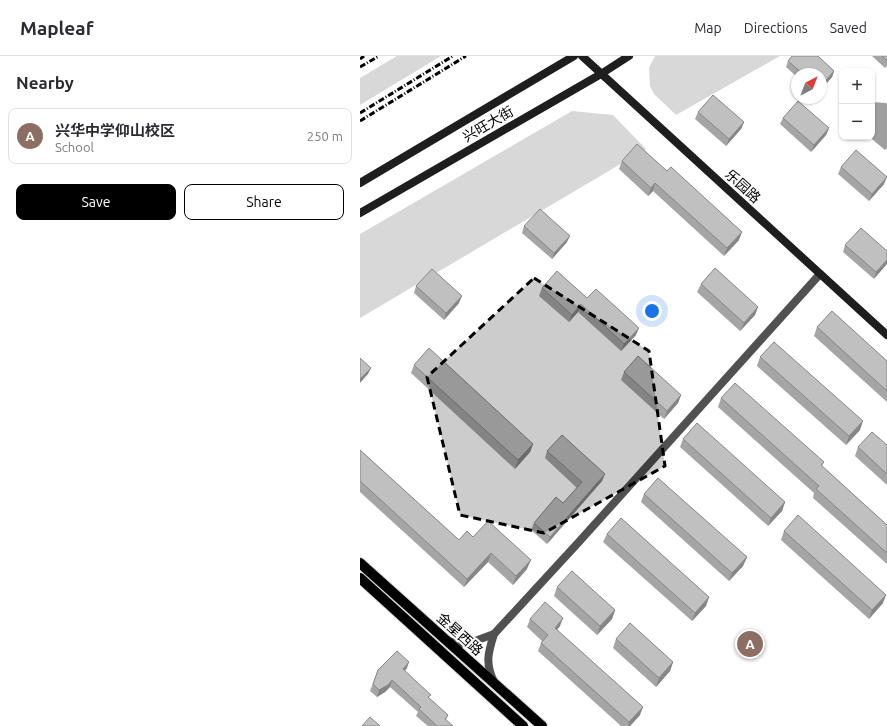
<!DOCTYPE html>
<meta charset="utf-8">
<style>
body{margin:0;font-family:Ubuntu,"Noto Sans SC",sans-serif;background:#f2f2f3;color:#2b2b33}
.controls{position:absolute;right:12px;top:12px;display:grid;overflow:hidden;border-radius:8px;box-shadow:0 1px 3px #0004}
.controls button{width:36px;height:36px;display:grid;place-items:center;padding:0;border:0;border-bottom:1px solid #e1e1e2;background:#fff;color:#2b2b33;font:20px sans-serif}
.compass{position:absolute;left:431px;top:12px;width:36px;height:36px;border-radius:50%;background:#fff;box-shadow:0 1px 3px #0004;rotate:42deg}
.you{position:absolute;left:292px;top:255px;width:14px;height:14px;margin:-10px;border:3px solid #fff;border-radius:50%;background:#1a73e8;box-shadow:0 0 0 6px #1a73e833}
.badge{display:grid;place-items:center;width:26px;height:26px;border-radius:50%;background:#000;color:#fff;font-size:13px;font-weight:700}
.pin{position:absolute;translate:-50% -50%;border:2px solid #fff;box-shadow:0 1px 4px #0006}
.list{margin:0;padding:0;list-style:none}
h2{display:flex;justify-content:space-between;align-items:center;height:52px;margin:0;padding:0 16px;font-size:17px}
h2 small{font-size:13px;font-weight:400;color:#7c7c81}
.list li{display:grid;grid-template-columns:26px 1fr auto;gap:12px;align-items:center;box-sizing:border-box;height:56px;margin:0 8px 8px;padding:0 8px;border:1px solid #e1e1e2;border-radius:8px}
.list b{display:block;font-size:15px;white-space:nowrap}
.list p{margin:0;font-size:13px;white-space:nowrap;color:#7c7c81}
.list em{font-size:13px;font-style:normal;color:#7c7c81}
.actions{display:flex;gap:8px;padding:12px 16px}
.actions a{flex:1;padding:9px 0;border:1px solid #000;border-radius:8px;text-align:center;font-size:14px;color:#000}
.actions .main{background:#000;color:#fff}
.map{position:relative;flex:none;width:527px;height:670px;overflow:hidden}
header{display:flex;align-items:center;gap:24px;box-sizing:border-box;height:56px;padding:0 20px;background:#fff;border-bottom:1px solid #e1e1e2}
header strong{font-size:19px}
nav{display:flex;gap:22px;margin-inline-start:auto;font-size:14px}
main{display:flex}
aside{flex:1;background:#fff}
.map>svg:first-child{display:block}
.green{fill:#d8d8d8}
.water{fill:#9f9f9f}
.lines{fill:none;stroke-linecap:round;stroke-linejoin:round}
.primary-casing{stroke:#dbdbdb;stroke-width:12}
.street{stroke:#515151;stroke-width:8}
.secondary{stroke:#1e1e1e;stroke-width:8}
.primary{stroke:#000;stroke-width:10}
.rail{stroke:#000;stroke-width:3;stroke-dasharray:6 2 1 2;stroke-linecap:butt}
.wall{fill:#a5a5a5}
.shaded-wall{fill:#868686}
.building{fill:#c0c0c0;stroke:#868686}
.marked{fill:#000;fill-opacity:0.2;stroke:#000;stroke-width:3;stroke-dasharray:8 5;stroke-linejoin:round}
.labels{text-anchor:middle;stroke-width:4;stroke-linejoin:round;paint-order:stroke}
.street-label{font-size:14px;fill:#000;stroke:#fff}
</style>
<header>
<strong>Mapleaf</strong>
<nav><a>Map</a><a>Directions</a><a>Saved</a></nav>
</header>
<main>
<aside>
<h2>Nearby<small></small></h2>
<ul class="list">
<li><span class="badge" style="background:#8d6e63">A</span><div><b>兴华中学仰山校区</b><p>School</p></div><em>250 m</em></li>
</ul>
<div class="actions"><a class="main">Save</a><a>Share</a></div>
</aside>
<div class="map">
<svg width="527" height="670" viewBox="0 0 527 670">
<rect width="100%" height="100%" fill="#fff"/>
<g class="green">
<path d="M37,0h44l-81,49v-27z"/>
<path d="M295,0h125l-104,59 -22,-21 -4,-8 -1,-18z"/>
<path d="M212,55l41,4 33,34 -286,169v-84z"/>
</g>
<path class="water" d="M512,46l14,1 1,1v44l-2,2 -13,-11 -1,-2h1z"/>
<g class="lines">
<defs>
<g id="primary">
<path d="M0,507l182,163"/>
<path d="M0,522l163,148"/>
</g>
</defs>
<use href="#primary" class="primary-casing"/>
<g class="street">
<path d="M87,585l13,3 15,-3 19,-7"/>
<path d="M134,626c-9,-19 -6,-29 0,-48l83,-90 243,-270"/>
</g>
<g class="secondary">
<path d="M222,0l305,279"/>
<path d="M0,127l214,-127"/>
<path d="M0,157l241,-139 28,-18"/>
</g>
<use href="#primary" class="primary"/>
<g class="rail">
<path d="M0,3l4,-3"/>
<path d="M0,11l19,-11"/>
<path d="M0,57l93,-57"/>
<path d="M0,65l106,-65"/>
</g>
</g>
<g class="wall">
<path d="M512,0h15v10l-2,2z"/>
<path d="M428,5l46,10 -2,6 -11,13v-16h-24v3l-11,-10z"/>
<path d="M338,56l46,10 -3,7 -15,17 -31,-27z"/>
<path d="M423,62l46,10 -3,7 -15,17 -31,-28z"/>
<path d="M262,105l45,10 72,69 -15,16 -71,-65 -5,5 -29,-27z"/>
<path d="M481,111l43,17 -15,17 -31,-27z"/>
<path d="M164,170l43,16 -15,17 -30,-26z"/>
<path d="M485,189l42,6 -13,28 -31,-27z"/>
<path d="M341,228l57,23 -3,8 -15,16 -43,-39z"/>
<path d="M56,230l43,17 -15,17 -30,-27z"/>
<path d="M182,232l45,10 49,37 -15,16 -43,-39 -9,10 -30,-26z"/>
<path d="M457,271l70,34v41l-73,-66z"/>
<path d="M400,301l100,73 -14,15 -89,-79z"/>
<path d="M54,309l119,79 -3,8 -15,17 -104,-96z"/>
<path d="M264,316l57,23 -3,8 -14,16 -43,-39z"/>
<path d="M361,342l103,64 -2,4 65,59v39l-74,-66 1,-5 -96,-86z"/>
<path d="M323,383l102,63 -3,9 -14,15 -88,-79z"/>
<path d="M527,389v40l-32,-29 3,-9z"/>
<path d="M0,394l99,90 14,-3 54,32 -14,16 -25,-23 -24,25 -104,-95z"/>
<path d="M187,395l55,30 -55,63 -16,-14 3,-7 29,-20 14,-15 -32,-30z"/>
<path d="M284,438l103,63 -4,9 -14,15 -88,-79z"/>
<path d="M424,475l99,72 -14,16 -88,-79z"/>
<path d="M247,478l102,63 -3,9 -14,15 -89,-79z"/>
<path d="M197,531l58,23 -3,9 -15,16 -43,-39z"/>
<path d="M170,563l30,7 -3,4 83,85 -10,11h-9l-83,-75 3,-8 1,-2 -15,-14z"/>
<path d="M256,583l57,23 -3,9 -14,16 -43,-39z"/>
<path d="M47,612l-2,3 24,27 19,17 -2,5 7,6h-25l-12,-10 2,-4 -28,-25 -5,5 -8,5 -7,-6 8,-21z"/>
</g>
<g class="shaded-wall">
<path d="M474,15l-2,6 -11,13v-4z"/>
<path d="M384,66l-3,7 -15,17 3,-7z"/>
<path d="M469,72l-3,7 -15,17 3,-7z"/>
<path d="M527,121l-3,7 -15,17 3,-7z"/>
<path d="M295,127l-2,8 -5,5 3,-8z"/>
<path d="M382,176l-3,8 -15,16 3,-8z"/>
<path d="M210,180l-3,6 -15,17 2,-6z"/>
<path d="M527,204v4l-13,15 2,-7z"/>
<path d="M102,240l-3,7 -15,17 2,-7z"/>
<path d="M221,248l-3,8 -9,10 3,-7z"/>
<path d="M398,251l-3,8 -15,16 4,-8z"/>
<path d="M279,272l-3,7 -15,16 3,-7z"/>
<path d="M11,312l-3,6 -8,9v-4z"/>
<path d="M321,339l-3,8 -14,16 3,-8z"/>
<path d="M503,365l-3,9 -14,15 3,-9z"/>
<path d="M173,388l-3,8 -15,17 3,-9z"/>
<path d="M245,418l-3,7 -55,63 3,-7z"/>
<path d="M425,446l-3,9 -14,15 3,-8z"/>
<path d="M131,497l-3,9 -24,25 3,-8z"/>
<path d="M387,501l-4,9 -14,15 3,-8z"/>
<path d="M171,504l-4,9 -14,16 3,-9z"/>
<path d="M526,539l-3,8 -14,16 3,-9z"/>
<path d="M349,541l-3,9 -14,15 3,-8z"/>
<path d="M255,554l-3,9 -15,16 3,-9z"/>
<path d="M203,562l-3,8 -8,10 3,-8z"/>
<path d="M49,606l-2,6 -7,8 3,-7z"/>
<path d="M313,606l-3,9 -14,16 3,-9z"/>
<path d="M32,624l-2,7 -5,5 -8,5 2,-7z"/>
<path d="M283,651l-3,8 -10,11h-2l1,-4z"/>
</g>
<g class="building">
<path d="M432,0h26l16,15 -13,15v-12h-18l-15,-13z"/>
<path d="M522,0h5v5z"/>
<path d="M353,39l31,27 -15,17 -31,-27z"/>
<path d="M438,45l31,27 -15,17 -31,-27z"/>
<path d="M277,88l30,27 4,-4 71,65 -15,16 -72,-65 -4,5 -29,-27z"/>
<path d="M496,94l31,27 -15,17 -31,-27z"/>
<path d="M180,153l30,27 -16,17 -30,-27z"/>
<path d="M501,172l26,23v9l-11,12 -31,-27z"/>
<path d="M355,212l43,39 -14,16 -43,-39z"/>
<path d="M72,213l30,27 -16,17 -30,-27z"/>
<path d="M197,215l30,27 9,-9 43,39 -15,16 -43,-40 -9,11 -30,-27z"/>
<path d="M472,255l55,50v30l-70,-64z"/>
<path d="M414,286l89,79 -14,15 -89,-79z"/>
<path d="M69,292l104,96 -15,16 -104,-95z"/>
<path d="M278,300l43,39 -14,16 -43,-39z"/>
<path d="M0,302l11,10 -11,11z"/>
<path d="M375,327l89,79 -3,3 66,60v28l-71,-64 3,-3 -98,-88z"/>
<path d="M337,367l88,79 -14,16 -88,-79z"/>
<path d="M512,376l15,13v29l-29,-27z"/>
<path d="M202,379l43,39 -55,63 -16,-14 22,-26 7,6 19,-21 -35,-31z"/>
<path d="M0,394l99,90 8,-9 6,6 15,-16 43,39 -15,16 -25,-23 -24,26 -107,-98z"/>
<path d="M298,422l89,79 -15,16 -88,-79z"/>
<path d="M438,459l88,80 -14,15 -88,-79z"/>
<path d="M261,462l88,79 -14,16 -88,-79z"/>
<path d="M212,515l43,39 -15,16 -43,-39z"/>
<path d="M185,546l18,16 -8,10 88,79 -14,15 -88,-79 7,-8 -18,-16z"/>
<path d="M270,567l43,39 -14,16 -43,-39z"/>
<path d="M37,595l12,11 -6,7 28,26 -3,2 20,18 -3,4 8,7h-16l-18,-17 2,-2 -29,-27 -4,5 -9,5 -6,-6 5,-14z"/>
<path d="M10,661l10,9h-18z"/>
</g>
<path class="marked" d="M174,222l115,73 16,115 -121,67 -84,-18 -33,-138z"/>
<g class="labels">
<g class="street-label">
<text transform="translate(128 68) rotate(-30)" y="5">兴旺大街</text>
<text transform="translate(383 130) rotate(42)" y="5">乐园路</text>
<text transform="translate(100 578) rotate(42)" y="5">金星西路</text>
</g>
</g>
</svg>
<div class="controls">
<button>+</button>
<button>−</button>
</div>
<svg class="compass" viewBox="-18 -18 36 36"><path d="M0-13l5 13h-10z" fill="#e53935"/><path d="M0 13l5-13h-10z" fill="#7c7c81"/></svg>
<div class="you"></div>
<div class="pin badge" style="left:390px;top:588px;background:#8d6e63">A</div>
</div>
</main>
